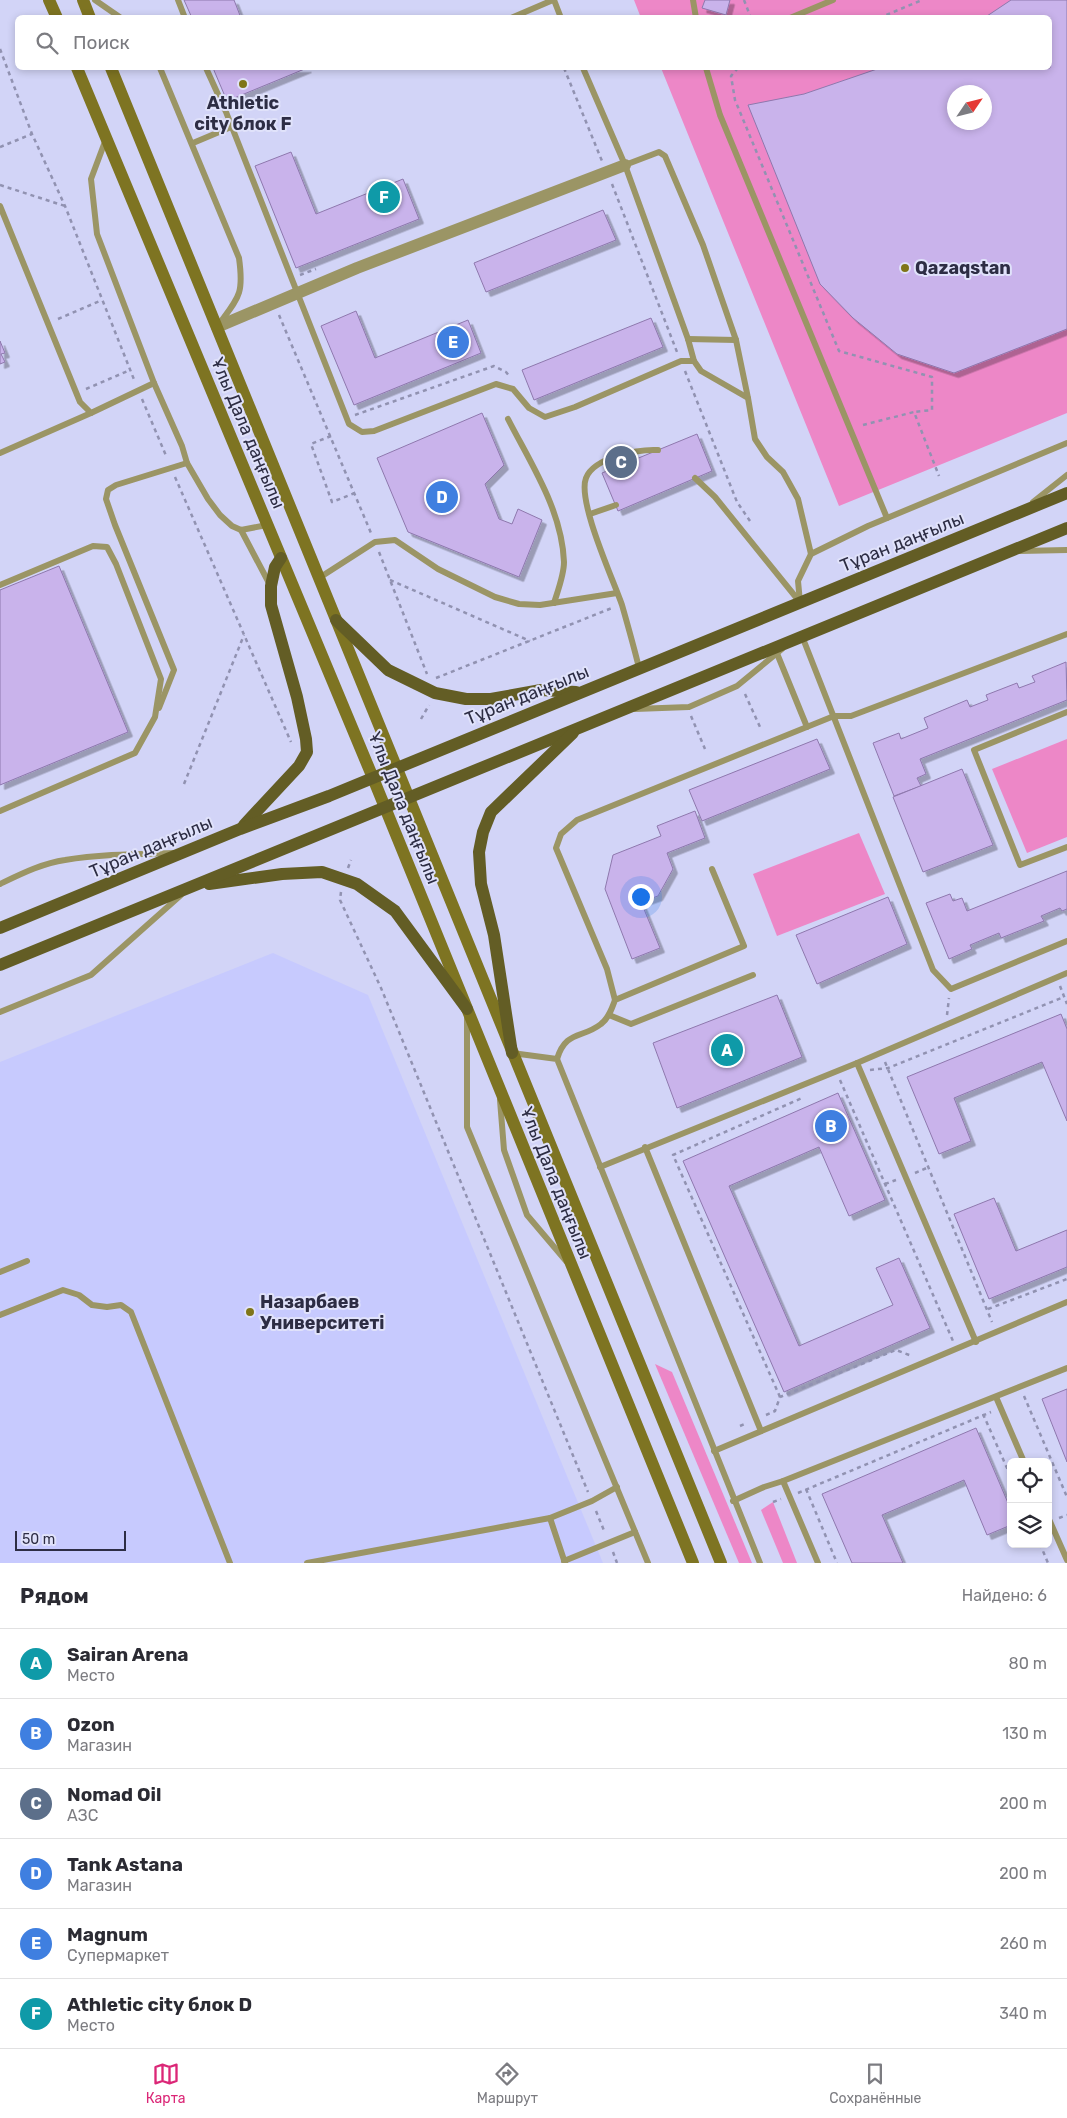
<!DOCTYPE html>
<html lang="ru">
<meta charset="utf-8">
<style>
body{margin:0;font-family:Rubik,sans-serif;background:#f7f7f7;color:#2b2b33}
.controls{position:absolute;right:15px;bottom:15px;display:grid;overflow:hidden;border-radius:8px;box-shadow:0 2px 8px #0003}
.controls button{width:45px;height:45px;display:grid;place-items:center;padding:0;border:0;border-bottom:1px solid #e1e1e2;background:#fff;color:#2b2b33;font:25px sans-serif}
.compass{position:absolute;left:947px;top:85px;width:45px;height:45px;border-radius:50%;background:#fff;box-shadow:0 2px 8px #0003;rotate:55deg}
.scale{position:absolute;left:15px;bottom:12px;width:111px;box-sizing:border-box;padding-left:5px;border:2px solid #2d2d44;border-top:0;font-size:14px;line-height:18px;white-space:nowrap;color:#2d2d44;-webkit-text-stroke:4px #e0e2fa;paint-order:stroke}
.you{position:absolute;left:640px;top:896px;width:18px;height:18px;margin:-12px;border:4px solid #fff;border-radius:50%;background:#1a73e8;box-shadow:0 0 0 8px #1a73e833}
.badge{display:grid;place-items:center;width:32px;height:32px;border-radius:50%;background:#db2777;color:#fff;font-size:16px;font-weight:700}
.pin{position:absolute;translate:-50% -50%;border:2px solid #fff;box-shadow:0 1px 5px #0006}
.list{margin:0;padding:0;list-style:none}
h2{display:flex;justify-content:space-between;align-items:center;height:65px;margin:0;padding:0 20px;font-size:21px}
h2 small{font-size:16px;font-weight:400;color:#7c7c81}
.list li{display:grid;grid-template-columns:32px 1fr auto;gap:15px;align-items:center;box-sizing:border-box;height:70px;padding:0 20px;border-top:1px solid #e1e1e2}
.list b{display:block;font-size:19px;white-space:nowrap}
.list p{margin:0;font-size:16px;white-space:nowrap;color:#7c7c81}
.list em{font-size:16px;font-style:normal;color:#7c7c81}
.icon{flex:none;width:28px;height:28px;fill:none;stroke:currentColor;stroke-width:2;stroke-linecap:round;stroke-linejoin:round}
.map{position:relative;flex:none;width:1067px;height:1563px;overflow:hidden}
.search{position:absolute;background:#fff;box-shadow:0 2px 8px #0003;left:15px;right:15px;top:15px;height:55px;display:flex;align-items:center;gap:12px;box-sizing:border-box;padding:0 18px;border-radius:8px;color:#7c7c81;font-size:19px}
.sheet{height:485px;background:#fff}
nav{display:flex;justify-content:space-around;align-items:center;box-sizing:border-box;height:70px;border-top:1px solid #e1e1e2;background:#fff;font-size:14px;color:#7c7c81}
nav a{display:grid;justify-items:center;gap:2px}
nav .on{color:#db2777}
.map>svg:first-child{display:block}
.built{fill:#c7cafe}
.green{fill:#ed87c7;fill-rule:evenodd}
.building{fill:#c9b3eb;stroke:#8e78ad;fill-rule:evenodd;filter:url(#shadow)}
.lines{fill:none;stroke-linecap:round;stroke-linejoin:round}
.path{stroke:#9192b1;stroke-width:2.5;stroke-dasharray:4 4;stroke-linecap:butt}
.lane{stroke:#9b9565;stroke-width:6}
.street{stroke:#9b9565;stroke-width:12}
.secondary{stroke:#7e7422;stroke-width:12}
.primary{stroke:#635d25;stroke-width:12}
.poi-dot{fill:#7f7518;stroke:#e0e2fa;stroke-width:2}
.labels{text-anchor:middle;stroke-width:4;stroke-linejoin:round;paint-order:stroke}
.poi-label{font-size:18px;font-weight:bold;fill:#2d2d44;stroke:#e0e2fa;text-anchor:start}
.street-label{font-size:18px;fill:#2d2d44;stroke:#e0e2fa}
</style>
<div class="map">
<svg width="1067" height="1563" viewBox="0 0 1067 1563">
<defs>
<filter id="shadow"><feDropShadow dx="4.5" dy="4.5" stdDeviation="0" flood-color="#0004"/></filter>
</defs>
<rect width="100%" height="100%" fill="#d2d4f7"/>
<path class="built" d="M273,953l95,42 235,568h-603v-501z"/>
<g class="green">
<path d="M634,0h433v413l-228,93 -178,-438h389v-50h-409zM954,92h30v30h-30z"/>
<path d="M1067,739v98l-40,16 -35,-84z"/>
<path d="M859,833l26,61 -108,42 -24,-62z"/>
<path d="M655,1364l17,8 80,191h-13z"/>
<path d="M773,1502l24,61h-14l-22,-53z"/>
</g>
<g class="building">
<path d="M184,0h50l7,18h-49z"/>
<path d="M705,0h25l-4,15 -24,-7z"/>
<path d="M1011,0h56v329l-113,44 -57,-19 -44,-36 -33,-34 -72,-179 56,-11 76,-26h170v-50h-66zM954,92h30v30h-30z"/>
<path d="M213,68h94l-80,33z"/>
<path d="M291,152l25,62 87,-35 16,40 -123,49 -41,-102z"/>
<path d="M603,210l13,30 -130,52 -12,-29z"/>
<path d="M356,311l19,47 93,-38 13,33 -127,52 -33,-79z"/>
<path d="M651,318l12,29 -129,53 -12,-30z"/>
<path d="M0,341l5,12 -4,1 4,8 -5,2z"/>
<path d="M482,413l22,52 -19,19 14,35 13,5 6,-15 24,11 -23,57 -111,-45 -31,-74z"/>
<path d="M697,434l15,37 -94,40 -16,-38z"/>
<path d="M59,566l69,166 -128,53v-195z"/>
<path d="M1066,662l1,38 -147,59 6,15 -9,4 4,8 -27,10 -21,-53 26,-10 2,6 27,-11 -4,-10 43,-18 3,7 18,-7 -2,-5 31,-12 2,5 16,-6 -3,-6z"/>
<path d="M817,739l13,30 -128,52 -13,-31z"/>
<path d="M962,769l31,76 -70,27 -30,-75z"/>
<path d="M695,811l10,27 -38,15 6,16 -15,27 -17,6 19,46 -28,11 -27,-70 8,-34 48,-19 -4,-10z"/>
<path d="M1067,871v38l-5,2 -2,-3 -19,8 3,5 -43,17 -2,-5 -29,12 2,4 -23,10 -23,-56 24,-9 3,7 9,-3 5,13z"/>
<path d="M888,897l19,47 -90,40 -21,-49z"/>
<path d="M777,995l25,62 -125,51 -24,-65z"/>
<path d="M1061,1014l6,15v92l-25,-59 -88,36 17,43 -32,13 -32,-77z"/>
<path d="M838,1093l47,107 -36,16 -30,-69 -90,39 70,160 94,-41 -17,-37 23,-10 31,70 -146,64 -101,-231z"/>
<path d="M994,1198l22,53 51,-21v37l-78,32 -35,-85z"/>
<path d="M1067,1389v73l-25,-63z"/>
<path d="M976,1428l35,82v15l-24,10 -23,-55 -82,35 21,48h-51l-30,-69z"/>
</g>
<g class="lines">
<g class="path">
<path d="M744,0l7,18"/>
<path d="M879,18l43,-18"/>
<path d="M0,49l32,85 33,72 70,176"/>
<path d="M564,68l38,93"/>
<path d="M738,68l-7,8 4,24 104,251 93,26v33l-18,2"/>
<path d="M0,147l32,-13"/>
<path d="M612,184l65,168"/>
<path d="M0,185l65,21"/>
<path d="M300,275l16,-6"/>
<path d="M279,315l92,218"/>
<path d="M58,319l44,-19"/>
<path d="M685,371l52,131 13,19"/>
<path d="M86,389l44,-19"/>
<path d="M142,399l25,59"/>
<path d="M355,415l139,-49 12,6 4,5"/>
<path d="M863,425l51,-13 25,64"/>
<path d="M331,436l-20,8 21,58 23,-9"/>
<path d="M175,477l116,265"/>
<path d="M379,552l48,122"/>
<path d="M390,580l140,61"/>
<path d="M436,678l176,-70"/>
<path d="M745,694l15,33"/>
<path d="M691,716l14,33"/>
<path d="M421,719l8,-14"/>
<path d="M184,784l60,-149"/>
<path d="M348,868l3,-8"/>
<path d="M341,892l-1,8 41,88 207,504"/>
<path d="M1060,986l7,18"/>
<path d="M947,1015l2,-17"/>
<path d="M885,1062l107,260"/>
<path d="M870,1070l18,-2 176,-71"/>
<path d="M840,1080l113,261"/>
<path d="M915,1173l14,-6"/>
<path d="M885,1184l11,-4"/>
<path d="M988,1309l79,-30"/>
<path d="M1024,1396l43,101"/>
<path d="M780,1397l-107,-242 129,-57"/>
<path d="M983,1414l28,63"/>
<path d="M766,1415l9,-4 5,-14 116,-47 16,6"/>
<path d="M740,1426l7,-3"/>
<path d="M806,1489l31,74"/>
<path d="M798,1493l193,-81"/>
<path d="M773,1502l8,-3"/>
<path d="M596,1511l9,22"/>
<path d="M1059,1518l8,-3"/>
<path d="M1040,1544l8,19"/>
<path d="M613,1552l4,11"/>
</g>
<g class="lane">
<path d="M95,0l26,18"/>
<path d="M178,0l7,18"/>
<path d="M554,0l7,18"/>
<path d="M693,0l3,18"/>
<path d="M511,18l42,-18"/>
<path d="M790,18l43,-18"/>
<path d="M160,68l79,190c5,36 0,39 -20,66"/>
<path d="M206,68l20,44 123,312 13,8 12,-1 122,-47 17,5 16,19 16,9 30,-10 106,-46h13l7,10 47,27 7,41 12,18 16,15 15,27 13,55"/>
<path d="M583,68l42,97 63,174 6,22"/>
<path d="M706,68l14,47 167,403"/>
<path d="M106,139l-15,40 6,55 57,149 28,63 5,17 21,36 12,16 12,11 9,4 26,-5"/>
<path d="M193,143l38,-16"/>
<path d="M625,165l34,-13 6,4 38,89 33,95 12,58"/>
<path d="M0,206l80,196 11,11 63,-30"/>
<path d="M688,339l48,1"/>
<path d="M508,419c23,45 54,91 56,143 0,13 -6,28 -10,41"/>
<path d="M0,453l91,-40"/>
<path d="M695,478l20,19 84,104"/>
<path d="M1033,502l34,-27"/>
<path d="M590,514l26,-9"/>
<path d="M241,530l29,55"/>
<path d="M1020,551l47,-1"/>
<path d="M319,578l56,-36 20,-2 43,29 57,28 24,7 21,1 77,-12"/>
<path d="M0,585l93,-39 14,1 9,17 45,115 -6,38 -20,36 -135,58"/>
<path d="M800,602l-2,-21 13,-27 57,-28 199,-83"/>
<path d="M802,636l131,334 18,19 116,-48"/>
<path d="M776,651l31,76"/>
<path d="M639,668c-5,-21 -11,-42 -17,-63 -9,-26 -45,-104 -36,-127 8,-21 53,-29 72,-28"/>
<path d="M159,708l15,-38 -59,-145 -9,-26 2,-9 8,-5 71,-22"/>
<path d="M635,709l54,-2 48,-21 45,-37"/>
<path d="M1067,712l-93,38 46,115 47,-18"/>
<path d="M0,884c21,-10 43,-21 65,-24 36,-6 73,-6 109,-7"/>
<path d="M615,1000l-8,-31 -51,-121 5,-14 16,-14 257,-104h17l216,-82"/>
<path d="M0,1012l91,-37 90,-80"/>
<path d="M609,1015l22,9 122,-49"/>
<path d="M467,1018v109l181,436"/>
<path d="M512,1053l45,6 203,504"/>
<path d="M557,1059c9,-29 25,-20 44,-35 8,-6 11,-16 14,-24l129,-54 -32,-77"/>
<path d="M857,1063l119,279"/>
<path d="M500,1100l4,50 23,65 39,46"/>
<path d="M645,1147l116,284"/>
<path d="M600,1167l257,-104 210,-90"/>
<path d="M0,1272l27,-11"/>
<path d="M0,1315l63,-25 16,5 13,10 15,2 14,-2 10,7 99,251"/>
<path d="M996,1397l28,65"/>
<path d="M714,1451l353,-149"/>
<path d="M783,1481l35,82"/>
<path d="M733,1501l31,-14 19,-6 284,-113"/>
<path d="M1048,1517l19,43"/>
<path d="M550,1518l15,45"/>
<path d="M564,1561l71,-29"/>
<path d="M307,1563l243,-45 42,-17 25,-14"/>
</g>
<path class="street" d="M217,327l140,-59 268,-103"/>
<g class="secondary">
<path d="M49,0l8,18"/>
<path d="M83,0l7,18"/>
<path d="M77,68l296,710 320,785"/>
<path d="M111,68l610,1495"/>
</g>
<g class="primary">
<path d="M336,620l52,50 47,23 31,6h25l50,-9 35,2"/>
<path d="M244,825l55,-59 8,-14 -1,-13 -9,-42 -26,-92v-19l4,-19 6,-9"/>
<path d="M209,884l73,-10 40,-2 35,12 38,27 72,98"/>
<path d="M0,928l240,-99 89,-33 738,-303"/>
<path d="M0,965l1067,-437"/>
<path d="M512,1053l-18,-118 -13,-51 -2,-32 4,-20 8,-20 82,-79"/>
</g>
</g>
<g class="poi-dot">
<circle cx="243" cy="84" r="5"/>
<circle cx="905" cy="268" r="5"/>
<circle cx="250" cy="1312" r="5"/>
</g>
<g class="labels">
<g class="poi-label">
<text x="243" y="109" text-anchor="middle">Athletic<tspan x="243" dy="21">city блок F</tspan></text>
<text x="915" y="274">Qazaqstan</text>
<text x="260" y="1308">Назарбаев<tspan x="260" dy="21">Университеті</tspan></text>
</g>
<g class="street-label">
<text transform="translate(248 433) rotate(67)" y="6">Ұлы Дала даңғылы</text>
<text transform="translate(902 542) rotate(-22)" y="6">Тұран даңғылы</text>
<text transform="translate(527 695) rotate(-22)" y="6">Тұран даңғылы</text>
<text transform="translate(404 808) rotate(68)" y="6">Ұлы Дала даңғылы</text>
<text transform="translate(151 847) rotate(-23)" y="6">Тұран даңғылы</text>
<text transform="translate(556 1183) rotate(68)" y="6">Ұлы Дала даңғылы</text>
</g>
</g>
</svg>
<div class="controls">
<button><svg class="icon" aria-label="locate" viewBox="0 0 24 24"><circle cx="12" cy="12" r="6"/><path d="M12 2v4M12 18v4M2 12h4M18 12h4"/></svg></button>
<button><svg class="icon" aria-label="layers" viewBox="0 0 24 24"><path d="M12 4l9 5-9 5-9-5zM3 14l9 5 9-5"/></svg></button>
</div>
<svg class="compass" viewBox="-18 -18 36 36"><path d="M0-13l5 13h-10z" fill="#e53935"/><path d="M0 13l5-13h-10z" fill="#7c7c81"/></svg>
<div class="scale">50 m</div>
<div class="you"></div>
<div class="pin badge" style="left:727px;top:1050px;background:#0f9aa8">A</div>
<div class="pin badge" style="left:831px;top:1126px;background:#3f7fe0">B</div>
<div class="pin badge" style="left:621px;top:462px;background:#5c6f8a">C</div>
<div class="pin badge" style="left:442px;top:497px;background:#3f7fe0">D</div>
<div class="pin badge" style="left:453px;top:342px;background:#3f7fe0">E</div>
<div class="pin badge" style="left:384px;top:197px;background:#0f9aa8">F</div>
<div class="search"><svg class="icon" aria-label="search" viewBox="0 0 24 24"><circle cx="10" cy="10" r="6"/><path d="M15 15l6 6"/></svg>Поиск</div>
</div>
<section class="sheet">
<h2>Рядом<small>Найдено: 6</small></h2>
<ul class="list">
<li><span class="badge" style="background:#0f9aa8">A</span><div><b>Sairan Arena</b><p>Место</p></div><em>80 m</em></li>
<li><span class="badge" style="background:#3f7fe0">B</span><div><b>Ozon</b><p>Магазин</p></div><em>130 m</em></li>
<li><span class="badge" style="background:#5c6f8a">C</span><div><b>Nomad Oil</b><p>АЗС</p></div><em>200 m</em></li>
<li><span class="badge" style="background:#3f7fe0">D</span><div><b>Tank Astana</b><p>Магазин</p></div><em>200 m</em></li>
<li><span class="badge" style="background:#3f7fe0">E</span><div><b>Magnum</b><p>Супермаркет</p></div><em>260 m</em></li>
<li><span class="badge" style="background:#0f9aa8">F</span><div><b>Athletic city блок D</b><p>Место</p></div><em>340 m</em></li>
</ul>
</section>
<nav>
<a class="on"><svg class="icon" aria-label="map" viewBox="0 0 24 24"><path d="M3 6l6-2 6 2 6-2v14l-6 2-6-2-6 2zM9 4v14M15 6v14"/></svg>Карта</a>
<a><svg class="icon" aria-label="directions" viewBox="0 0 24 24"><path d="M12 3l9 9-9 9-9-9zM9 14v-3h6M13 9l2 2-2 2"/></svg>Маршрут</a>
<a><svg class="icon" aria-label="saved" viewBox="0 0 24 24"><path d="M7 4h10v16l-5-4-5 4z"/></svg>Сохранённые</a>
</nav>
